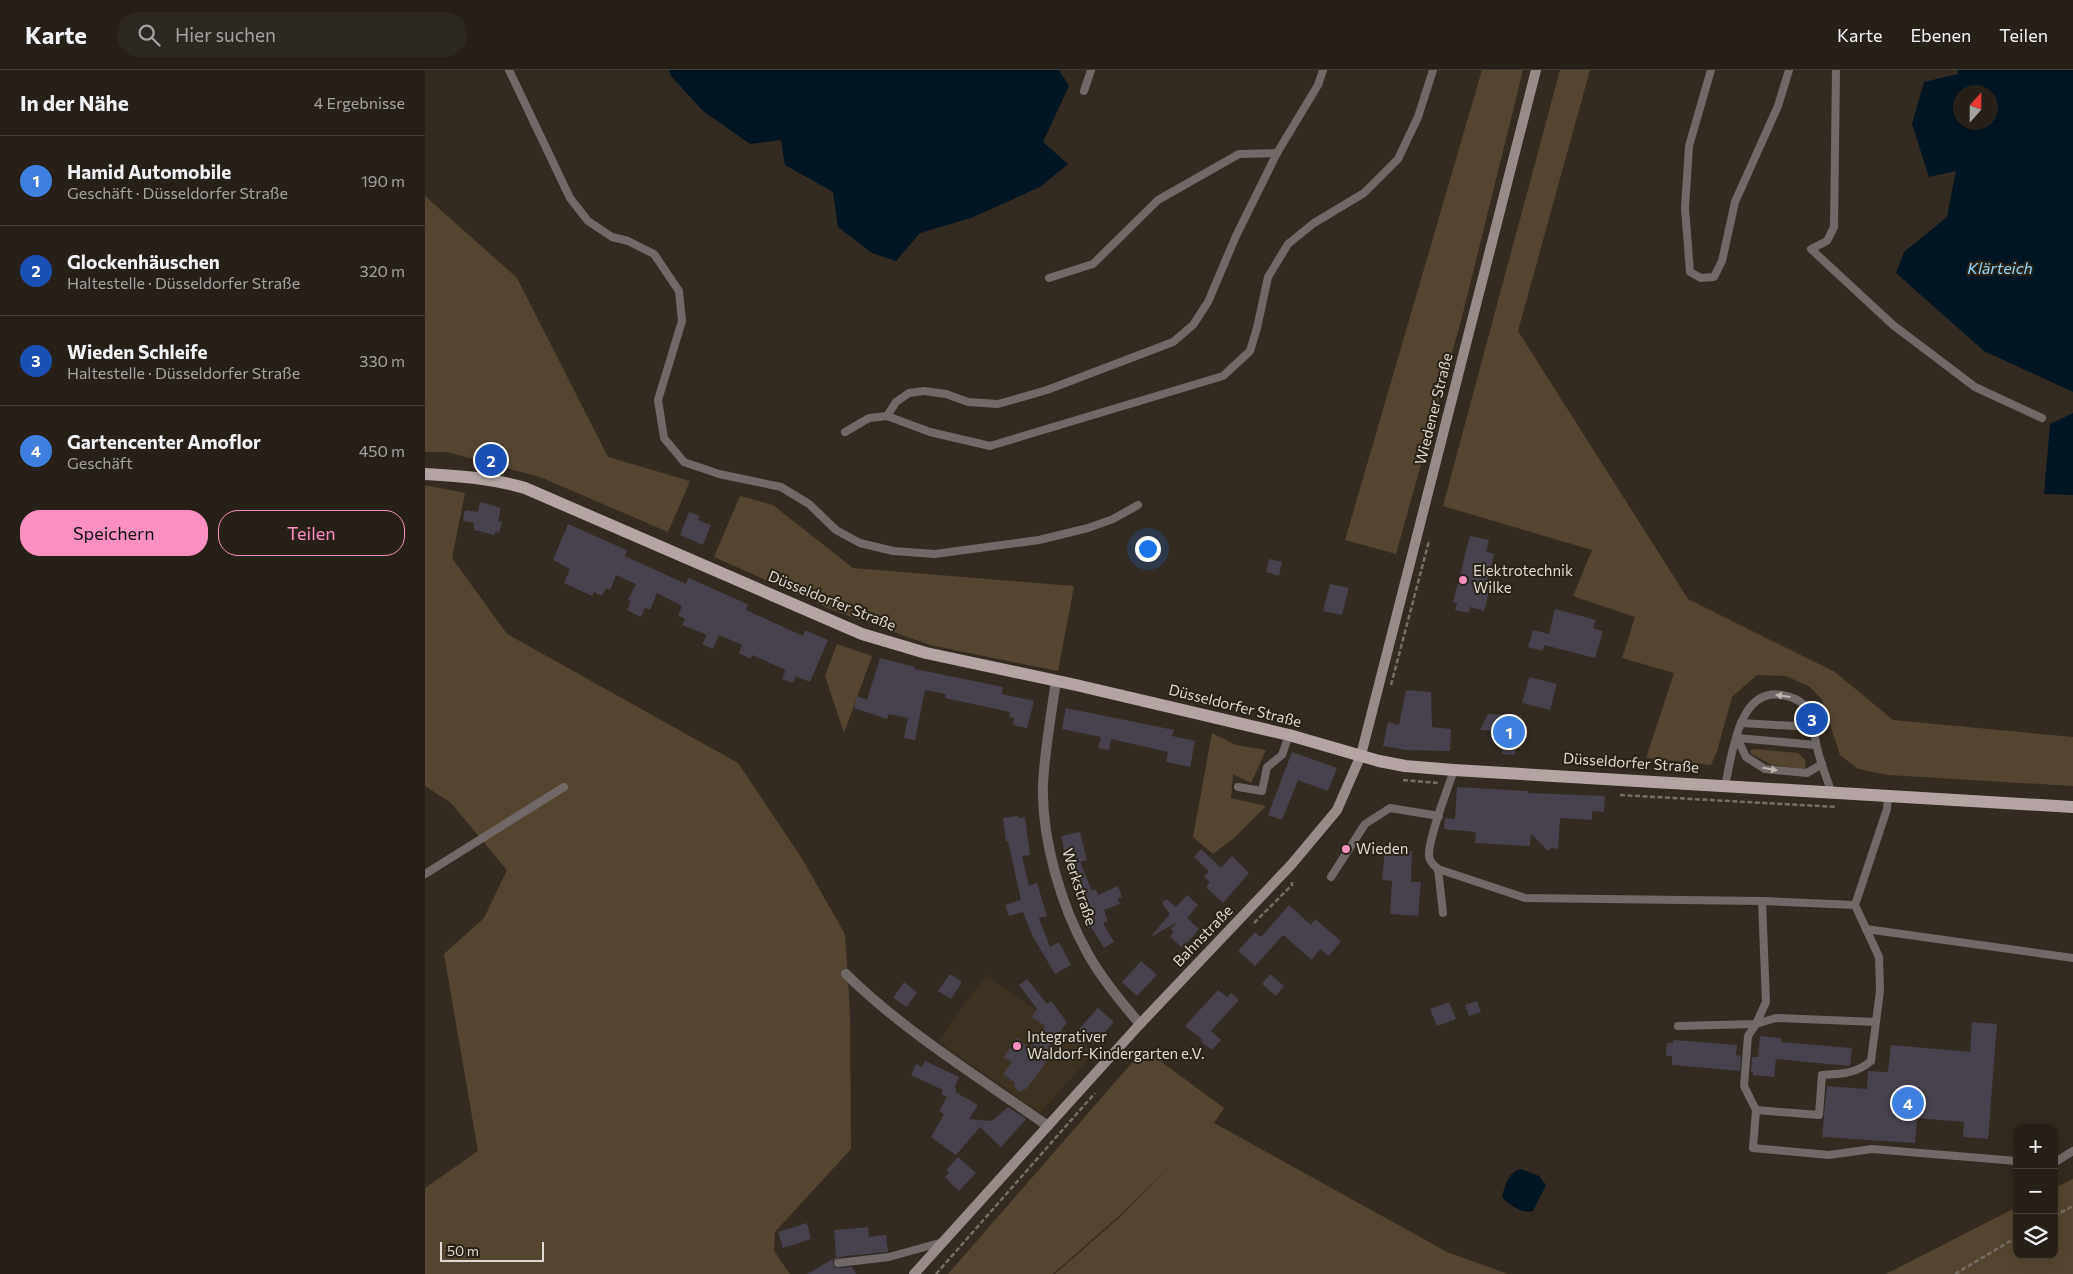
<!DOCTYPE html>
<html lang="de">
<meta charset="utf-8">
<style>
body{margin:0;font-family:Commissioner,sans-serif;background:#2e2822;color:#f1f3f6}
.controls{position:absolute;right:15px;bottom:15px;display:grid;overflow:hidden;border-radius:10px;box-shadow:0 5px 20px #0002}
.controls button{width:45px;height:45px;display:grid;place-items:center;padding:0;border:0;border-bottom:1px solid #423e38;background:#262019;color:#f1f3f6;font:25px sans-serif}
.compass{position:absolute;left:1528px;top:15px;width:45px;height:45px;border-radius:50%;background:#262019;box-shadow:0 5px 20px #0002;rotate:21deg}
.scale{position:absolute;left:15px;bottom:12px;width:104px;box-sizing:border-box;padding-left:5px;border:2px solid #ded9d2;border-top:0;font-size:14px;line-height:18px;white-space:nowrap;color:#ded9d2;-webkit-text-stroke:4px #292217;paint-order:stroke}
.you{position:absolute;left:722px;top:478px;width:18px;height:18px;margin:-12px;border:4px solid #fff;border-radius:50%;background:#1a73e8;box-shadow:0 0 0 8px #1a73e833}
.badge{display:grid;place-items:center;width:32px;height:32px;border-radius:50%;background:#fc8fc2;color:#fff;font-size:16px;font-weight:700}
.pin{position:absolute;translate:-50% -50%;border:2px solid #fff;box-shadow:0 1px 5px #0006}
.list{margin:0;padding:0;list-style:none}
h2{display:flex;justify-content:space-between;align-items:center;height:65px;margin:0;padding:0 20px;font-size:21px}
h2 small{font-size:16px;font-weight:400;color:#a4a3a2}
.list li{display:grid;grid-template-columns:32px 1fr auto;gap:15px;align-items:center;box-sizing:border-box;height:90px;padding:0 20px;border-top:1px solid #423e38}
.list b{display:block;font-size:19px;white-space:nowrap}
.list p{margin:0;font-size:16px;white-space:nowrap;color:#a4a3a2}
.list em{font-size:16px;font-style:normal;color:#a4a3a2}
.actions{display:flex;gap:10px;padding:15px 20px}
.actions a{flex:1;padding:11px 0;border:1px solid #fc8fc2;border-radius:20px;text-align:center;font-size:18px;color:#fc8fc2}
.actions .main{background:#fc8fc2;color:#111}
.icon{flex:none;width:28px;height:28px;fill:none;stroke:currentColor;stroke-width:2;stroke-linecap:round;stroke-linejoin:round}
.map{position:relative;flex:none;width:1648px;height:1204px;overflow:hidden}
header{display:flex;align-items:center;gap:30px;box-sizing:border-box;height:70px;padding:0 25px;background:#262019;border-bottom:1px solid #423e38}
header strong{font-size:24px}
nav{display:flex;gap:28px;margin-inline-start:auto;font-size:18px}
.search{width:350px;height:45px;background:#2e2822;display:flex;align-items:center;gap:12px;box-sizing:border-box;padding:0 18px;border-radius:28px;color:#a4a3a2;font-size:19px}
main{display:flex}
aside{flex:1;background:#262019}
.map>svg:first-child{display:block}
.built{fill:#3d3222}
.green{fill:#544530}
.water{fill:#001522;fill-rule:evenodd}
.building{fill:#46414d}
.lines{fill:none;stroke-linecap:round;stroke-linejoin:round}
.path{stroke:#756e65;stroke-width:2.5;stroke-dasharray:5 2.5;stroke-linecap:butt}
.service{stroke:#706968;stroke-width:8}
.minor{stroke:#706968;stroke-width:10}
.secondary{stroke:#978b8a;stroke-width:10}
.primary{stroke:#b4a5a4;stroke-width:12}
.oneway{fill:#bdb7b2}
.poi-dot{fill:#fc8fc2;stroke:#292217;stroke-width:2}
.labels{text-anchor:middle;stroke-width:4;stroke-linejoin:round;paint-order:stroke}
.street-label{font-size:15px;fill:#ded9d2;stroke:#292217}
.poi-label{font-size:15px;fill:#ded9d2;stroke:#292217;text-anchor:start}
.water-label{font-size:16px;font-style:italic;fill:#95d7fc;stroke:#292217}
</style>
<header>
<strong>Karte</strong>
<div class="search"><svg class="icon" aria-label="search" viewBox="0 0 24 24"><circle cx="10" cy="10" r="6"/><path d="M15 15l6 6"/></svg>Hier suchen</div>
<nav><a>Karte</a><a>Ebenen</a><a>Teilen</a></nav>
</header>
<main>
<aside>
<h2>In der Nähe<small>4 Ergebnisse</small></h2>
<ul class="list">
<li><span class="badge" style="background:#3f7fe0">1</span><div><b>Hamid Automobile</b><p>Geschäft · Düsseldorfer Straße</p></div><em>190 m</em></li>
<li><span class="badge" style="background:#1a4fb4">2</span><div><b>Glockenhäuschen</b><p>Haltestelle · Düsseldorfer Straße</p></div><em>320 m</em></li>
<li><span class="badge" style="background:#1a4fb4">3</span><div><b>Wieden Schleife</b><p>Haltestelle · Düsseldorfer Straße</p></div><em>330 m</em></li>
<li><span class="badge" style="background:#3f7fe0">4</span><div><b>Gartencenter Amoflor</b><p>Geschäft</p></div><em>450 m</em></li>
</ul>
<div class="actions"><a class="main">Speichern</a><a>Teilen</a></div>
</aside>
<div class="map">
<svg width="1648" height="1204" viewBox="0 0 1648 1204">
<rect width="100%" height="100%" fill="#332b21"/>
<path class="built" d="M561,905l109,77 -55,61 -102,-72z"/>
<g class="green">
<path d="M1057,0h41l-61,247 -66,237 -51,-14z"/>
<path d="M1135,0h30l-72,261 170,268 147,73 58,48 180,17v49l-185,-11 -30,-6 -18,-14 -18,-55 -12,-13 -24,-11 -29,-1 -25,22 -15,54 -6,14 -65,-7 28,-85 -52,-15 13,-41 -62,-21 19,-46 -149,-44z"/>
<path d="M0,126l92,82 91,179 82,24 -22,51 -128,-55 -93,-25h-22z"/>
<path d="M0,415l40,8 -13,65 55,76 231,129 63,94 44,77 5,79 1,136 -76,83 -1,19 16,23h-365v-86l53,-37 -34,-197 40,-36 23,-48 -56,-67 -26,-17z"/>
<path d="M315,426l33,9 80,63 221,18 -16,85 -128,-26 -95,-34 -121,-54z"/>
<path d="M412,574l35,12 -28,77 -19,-57z"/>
<path d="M787,663l24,12 30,5 -15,33 -18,-9 -2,24 35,8 -31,31 -22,17 -20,-17z"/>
<path d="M1329,679l44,4 8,8 -1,8 -33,-4 -21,-11 -1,-3z"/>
<path d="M719,979l80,59 -10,15 233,129 61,22h-453l65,-57 51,-53 -51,51 -67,59h-105z"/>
<path d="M1648,1109v95h-187l131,-67v48h37v-67z"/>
</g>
<g class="water">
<path d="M244,0h390l10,16 -26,56 25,22 -28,23 -69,31 -51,15 -24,28 -24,-8 -34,-26 -5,-35 -48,-27 -4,-25 -31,4 -47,-33 -32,-35z"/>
<path d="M1533,0h115v322l-89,-41 -88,-78 8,-21 43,-35 9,-46 -27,6 -17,-53 12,-42 34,-8zM1566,22v30h-30v-30z"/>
<path d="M1648,343v82l-29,-1 6,-70z"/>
<path d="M1096,1099l18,7 7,9 -13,26c-11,3 -24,-6 -31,-14 3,-11 6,-25 19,-28z"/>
</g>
<g class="building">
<path d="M55,432l21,6 -3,13 4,1 -3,11 -4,-1v3l-21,-5v-7l-11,-2 2,-11 13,2z"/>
<path d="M264,442l11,4 -2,4 13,5 -8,20 -23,-10z"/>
<path d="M143,454l56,25 3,2 -2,5 61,28 2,-6 3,1 54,24 3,2 -2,5 57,26 2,-6 23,10 -18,42 -14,-6 -3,7 -11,-4 4,-9 -34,-15 -1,4 -12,-6 3,-8 -23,-10 -6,14 -11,-5 5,-9 -25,-10 3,-6 -7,-3 4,-10 -25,-13 -7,17 -5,-2 -4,9 -14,-7 4,-9 -3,-1 8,-16 -20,-9 -6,15 -4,-2 -4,8 -8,-4 -2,4 -28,-13 6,-14 -17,-9z"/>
<path d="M1045,466l19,4 -3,12 8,2 -7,28 4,1 -7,28 -14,-4 -1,6 -14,-3 2,-7 -4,-1z"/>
<path d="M844,489l13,3 -3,14 -13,-4z"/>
<path d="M905,514l19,4 -7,27 -19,-4z"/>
<path d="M1130,539l41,11 -3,8 10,3 -8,27 -51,-13 -1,6 -15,-4 5,-17 16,4z"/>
<path d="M455,588l35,9v2l88,18 -1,7 32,7 -7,27 -14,-3 1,-7 -5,-1 1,-5 -65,-14 1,-4 -21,-4 -10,50 -11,-2 4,-20 -19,-4 -2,5 -33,-11 3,-12 10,4z"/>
<path d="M1104,607l28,7 -7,26 -28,-7z"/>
<path d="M981,620l25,2 1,35 19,2 -1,22 -44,-1 -23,-4 5,-24 11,3z"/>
<path d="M641,638l108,22 -2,6 23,5 -5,26 -24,-5 2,-10 -57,-13 -2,11 -11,-2 3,-11 -39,-8z"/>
<path d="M1063,644l29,1 -2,40 -13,-1 1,-23 -23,-1z"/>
<path d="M867,682l45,16 -9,23 -30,-11 -16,40 -14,-5z"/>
<path d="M1032,717l71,4v2l77,3 -1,16 -12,-1v9l-32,-2 -2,31 -6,-1 -4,3 -17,-17 -1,12 -55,-3 1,-11 -32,-3 1,-11 10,1z"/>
<path d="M593,746v2l7,-1 5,38 -8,1 7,30 8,-3 10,33 -8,2 11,29 9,-5 12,23 -16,9 -23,-39 -9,-23 -14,4 -4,-11 16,-5 -13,-59h-2l-3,-23z"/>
<path d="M655,762l7,28 -7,2 12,29 4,-2 2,6 20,-9 4,11 -5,2 3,5 -16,6 4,11 -5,2 11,19 -10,6 -13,-21 -2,1 -12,-31 3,-1 -13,-31 -6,-29z"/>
<path d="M776,779l20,19 11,-12 17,17 -26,30 -17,-16 4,-5 -6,-5 5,-6 -15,-14z"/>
<path d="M960,780l27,1 -1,31h10l-3,34 -28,-2 2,-33 -10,-1z"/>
<path d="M762,825l11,10 -11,13 12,11 -5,6 -12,13 -12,-12 4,-4 -3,-3 6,-7 -24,14 -1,-1 18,-21 -8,-11 4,-4 10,8z"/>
<path d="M864,835l22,20 4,-6 26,22 -12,15 -9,-7 -8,11 -29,-25 -28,31 -17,-15 17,-19 6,5z"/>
<path d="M716,891l16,14 -20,21 -15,-14z"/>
<path d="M525,904l12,8 -11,17 -13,-8z"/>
<path d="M845,904l14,12 -8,10 -14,-12z"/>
<path d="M602,909l20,25 4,-3 16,21 -17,25 5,4 -29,38 -7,3 -5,-6 1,-3 -12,-9 9,-12 -9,-4 14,-20 13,10 15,-22 -13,-9 5,-8 -18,-24z"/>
<path d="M479,912l13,10 -10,15 -14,-9z"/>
<path d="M793,920l9,7 4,-4 8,7 -28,31 10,9 -9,10 -11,-8 2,-2 -18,-14z"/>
<path d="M1052,931l4,11 -12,4 -4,-11z"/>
<path d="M1024,932l7,17 -19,7 -7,-17z"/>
<path d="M673,938l16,14 -20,22 -15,-15z"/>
<path d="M1547,952l25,2 -9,115 -25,-2 1,-15 -47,-4 -2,25 -93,-6 5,-51 40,3 1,-18 20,1 3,-27 79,7z"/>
<path d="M1335,966l21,2v4l71,6 -2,18 -74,-7 -2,18 -21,-2v-3h-2l1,-15h6z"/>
<path d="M1249,970l63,5 -1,10 5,1 -1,15 -68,-6v-9h-6l1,-13h6z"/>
<path d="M500,991l34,16 -5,11 3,1 -2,3 23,13 -9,14 23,2 16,-14 18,12 -25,28 -21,-20 -24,28 -25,-18 13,-23 -5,-3 8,-14 -6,-3 2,-4 -32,-15 5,-11 6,3z"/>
<path d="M533,1087l18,16 -17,18 -14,-14 4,-4 -3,-3z"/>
<path d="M382,1153l4,16 -28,9 -5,-16z"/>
<path d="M443,1157l1,10 17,-2 2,17 -43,4 -12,4v4l2,4 17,-1 4,7h-49l31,-18h-2l-2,-26z"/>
</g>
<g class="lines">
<g class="path">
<path d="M966,615l38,-144"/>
<path d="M978,710l35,3"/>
<path d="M1195,725l217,12"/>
<path d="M829,853l38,-38v-3"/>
<path d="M1629,1146l19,-10"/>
<path d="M511,1204l159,-181"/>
<path d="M1530,1204l62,-37"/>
</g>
<g class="service">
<path d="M84,0l61,128 18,23 24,16 16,4 26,13 25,37 3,30 -24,79 6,38 20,24 35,12 62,13 28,17 27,26 24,13 33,8 42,3 104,-14 49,-12 25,-9 25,-14"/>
<path d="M1286,0l-22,76 -4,62 5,64 11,6 13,-1 8,-16 13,-59 43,-96 11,-36"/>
<path d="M1411,0l-2,157 -7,14 -16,8 82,76 82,62 67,31"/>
<path d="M659,21l7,-21"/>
<path d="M624,208l44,-14 65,-64 81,-46 38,-1"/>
<path d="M462,346l9,-14 13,-9 15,-2 22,3 22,8 30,2 49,-14 126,-48 20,-17 15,-23 28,-66 41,-83 41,-68 5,-15"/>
<path d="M420,362l24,-14 18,-2 43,16 60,14 233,-70 27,-25 7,-23 11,-51 20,-33 26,-21 50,-30 34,-34 20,-42 15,-47"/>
<path d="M1316,653l73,4"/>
<path d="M1312,668l9,19 19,12 42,4 15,-9"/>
<path d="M1312,668l79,7"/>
<path d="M1029,700c-6,18 -26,69 -25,86 1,7 5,9 9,13l87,29 237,3 93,4 32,-96 1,-15"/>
<path d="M1300,716c7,-30 13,-99 57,-91 11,2 23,7 28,18 4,9 4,20 6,30 3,16 10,33 15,48"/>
<path d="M813,717l24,4 5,-24 15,-12 7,-20"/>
<path d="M1013,799l5,44"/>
<path d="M0,804l139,-87"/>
<path d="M906,807l34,-53 25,-16 49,8"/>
<path d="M1430,835l24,52 1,34 -4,31 -100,-4 -20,6 -8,12 -4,50 12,24 63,5 3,-40c18,-1 34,-1 49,-14l5,-39"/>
<path d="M1441,859l207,29"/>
<path d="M1253,956l78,-2 10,-22 -4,-101"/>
<path d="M1331,1040l-3,38 76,7 43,-6 145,12"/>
<path d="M1629,1093l19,-12"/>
<path d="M413,1193l51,-6 54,-15"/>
</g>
<g class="minor">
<path d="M631,611c-5,34 -11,68 -13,102 -2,55 18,123 45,171 14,25 33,48 52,70"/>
<path d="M421,904c59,58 134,104 202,152"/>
</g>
<path class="secondary" d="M489,1204l226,-250 151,-159 46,-55 24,-55 175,-685"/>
<path class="primary" d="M0,404c35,2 66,4 100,14l337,146 64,19 150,32 213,50 90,26 26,5 49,4 619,37"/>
</g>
<defs><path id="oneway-solid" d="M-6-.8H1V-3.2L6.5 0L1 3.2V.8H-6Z" transform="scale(1.25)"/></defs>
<g class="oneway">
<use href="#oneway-solid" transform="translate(1358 626) rotate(-172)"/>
<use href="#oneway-solid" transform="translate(1345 699) rotate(10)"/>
</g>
<g class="poi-dot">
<circle cx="1038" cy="510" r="5"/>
<circle cx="921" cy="779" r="5"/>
<circle cx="592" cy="976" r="5"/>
</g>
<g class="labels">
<g class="street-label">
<text transform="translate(1009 339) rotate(-76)" y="5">Wiedener Straße</text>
<text transform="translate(407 531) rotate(22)" y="5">Düsseldorfer Straße</text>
<text transform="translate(810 636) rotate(14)" y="5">Düsseldorfer Straße</text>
<text transform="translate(1206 693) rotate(4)" y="5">Düsseldorfer Straße</text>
<text transform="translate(654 817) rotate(72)" y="5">Werkstraße</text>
<text transform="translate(778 866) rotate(-46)" y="5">Bahnstraße</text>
</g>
<g class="poi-label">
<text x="1048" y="506">Elektrotechnik<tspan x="1048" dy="17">Wilke</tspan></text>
<text x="931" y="784">Wieden</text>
<text x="602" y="972">Integrativer<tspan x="602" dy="17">Waldorf-Kindergarten e.V.</tspan></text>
</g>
<g class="water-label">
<text x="1575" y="204">Klärteich</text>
</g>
</g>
</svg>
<div class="controls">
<button>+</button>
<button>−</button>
<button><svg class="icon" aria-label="layers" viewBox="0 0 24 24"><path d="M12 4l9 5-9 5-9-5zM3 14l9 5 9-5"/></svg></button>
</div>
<svg class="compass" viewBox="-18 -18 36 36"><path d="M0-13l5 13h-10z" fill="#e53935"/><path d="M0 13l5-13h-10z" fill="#a4a3a2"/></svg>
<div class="scale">50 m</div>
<div class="you"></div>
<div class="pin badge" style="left:1084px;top:662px;background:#3f7fe0">1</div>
<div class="pin badge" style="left:66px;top:390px;background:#1a4fb4">2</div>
<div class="pin badge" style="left:1387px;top:649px;background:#1a4fb4">3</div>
<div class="pin badge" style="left:1483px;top:1033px;background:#3f7fe0">4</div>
</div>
</main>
